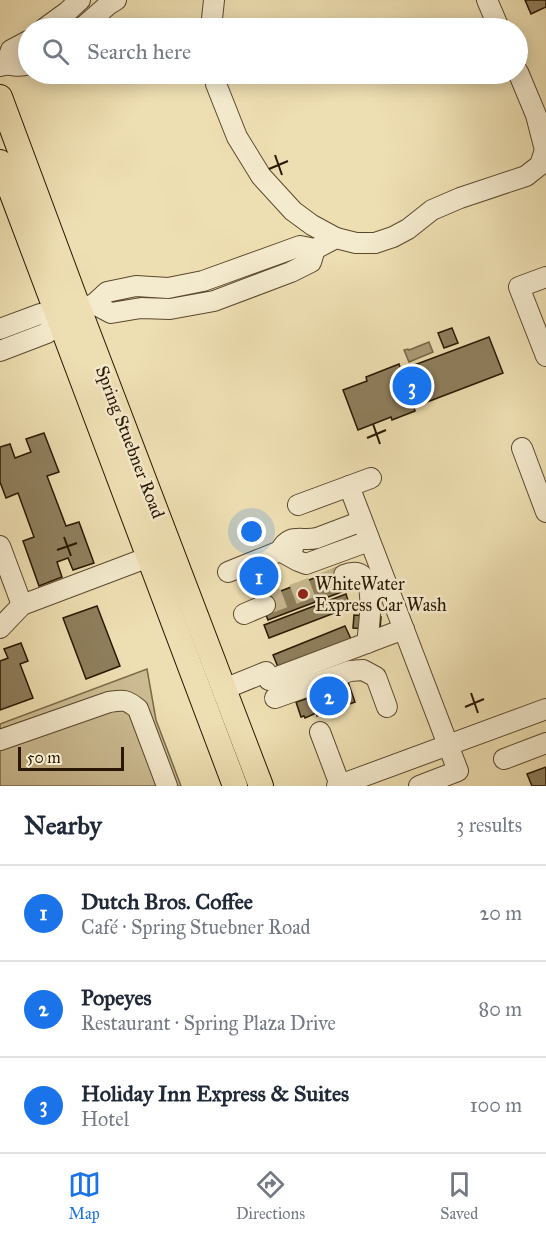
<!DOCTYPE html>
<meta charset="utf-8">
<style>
body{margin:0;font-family:"IM FELL Great Primer",serif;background:#f2f2f3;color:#1f2937}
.scale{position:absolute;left:18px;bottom:15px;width:106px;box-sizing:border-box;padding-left:6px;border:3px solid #291701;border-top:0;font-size:16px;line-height:21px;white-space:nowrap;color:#291701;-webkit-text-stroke:4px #f4eacd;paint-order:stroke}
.you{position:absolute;left:252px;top:532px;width:21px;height:21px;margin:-15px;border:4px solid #fff;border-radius:50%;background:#1a73e8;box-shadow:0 0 0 9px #1a73e833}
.badge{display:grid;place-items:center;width:39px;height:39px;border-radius:50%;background:#1a73e8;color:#fff;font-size:20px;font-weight:700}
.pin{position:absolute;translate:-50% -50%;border:3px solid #fff;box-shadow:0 2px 6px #0006}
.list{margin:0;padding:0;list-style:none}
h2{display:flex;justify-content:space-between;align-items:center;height:78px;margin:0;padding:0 24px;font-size:26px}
h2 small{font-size:20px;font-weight:400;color:#747a83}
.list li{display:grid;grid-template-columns:39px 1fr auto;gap:18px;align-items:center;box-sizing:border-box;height:96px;padding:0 24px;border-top:2px solid #e0e1e3}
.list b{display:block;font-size:22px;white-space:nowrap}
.list p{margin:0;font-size:20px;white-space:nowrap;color:#747a83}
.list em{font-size:20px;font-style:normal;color:#747a83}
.icon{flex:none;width:33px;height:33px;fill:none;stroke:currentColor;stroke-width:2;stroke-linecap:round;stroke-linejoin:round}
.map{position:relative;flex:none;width:546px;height:786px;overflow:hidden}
.search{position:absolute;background:#fff;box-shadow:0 3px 15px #0003;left:18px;right:18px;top:18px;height:66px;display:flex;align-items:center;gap:15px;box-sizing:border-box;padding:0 21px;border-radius:33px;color:#747a83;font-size:22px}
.sheet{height:366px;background:#fff}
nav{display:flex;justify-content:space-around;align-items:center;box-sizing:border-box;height:84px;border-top:2px solid #e0e1e3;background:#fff;font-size:16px;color:#747a83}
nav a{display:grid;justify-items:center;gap:3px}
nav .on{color:#1a73e8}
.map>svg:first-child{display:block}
.green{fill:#cdbd94;stroke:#7b6a4a;stroke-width:1.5}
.water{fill:#ab9b76;stroke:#776647;stroke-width:1.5}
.building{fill:#8f7f5d;stroke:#291701;stroke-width:1.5}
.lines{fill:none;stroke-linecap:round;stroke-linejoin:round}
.minor-tunnel{stroke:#c7b78f;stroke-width:20;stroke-dasharray:20 10;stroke-linecap:butt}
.minor-casing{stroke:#5a492d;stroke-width:22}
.major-casing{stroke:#291701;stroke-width:26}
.minor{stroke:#f4eacd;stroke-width:20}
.major{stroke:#eedfb2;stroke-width:24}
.ticks{fill:none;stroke:#291701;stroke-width:2}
.poi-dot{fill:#8f2418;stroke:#f4eacd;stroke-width:2}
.labels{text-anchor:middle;stroke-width:5;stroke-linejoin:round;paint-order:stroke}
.street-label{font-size:18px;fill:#291701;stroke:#f4eacd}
.poi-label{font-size:18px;fill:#291701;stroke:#f4eacd;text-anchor:start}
</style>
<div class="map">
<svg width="546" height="786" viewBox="0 0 546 786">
<rect width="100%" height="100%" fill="#eedfb2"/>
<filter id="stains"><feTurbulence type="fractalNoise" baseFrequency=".00333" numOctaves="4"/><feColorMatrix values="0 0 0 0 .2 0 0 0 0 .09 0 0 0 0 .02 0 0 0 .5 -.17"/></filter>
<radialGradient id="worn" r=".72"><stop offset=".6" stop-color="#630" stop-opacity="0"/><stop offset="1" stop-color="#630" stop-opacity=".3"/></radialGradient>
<path class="green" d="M147,669l9,51 25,66h-181v-62z"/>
<path class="water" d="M429,342l4,10 -24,10 -5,-12 4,-1 1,1z"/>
<g class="building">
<path d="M525,0h21v7l-15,7z"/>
<path d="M452,328l6,15 -14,5 -6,-15z"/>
<path d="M489,337l14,36 -89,34 1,4 -23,9 -1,-3 -33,13 -15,-40 24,-9 -1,-4 33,-13 2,6z"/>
<path d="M44,433l15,39 -12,4 19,50 13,-4 15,41 -21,7 -5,-12 -11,4 5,15 -23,9 -16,-45 11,-4 -16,-44 -12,5 -6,-16v-35l10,-3 5,14 16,-6 -5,-13z"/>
<path d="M272,563l4,11 -9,4 3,6 -17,6 -2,-5 -2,1 -5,-15z"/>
<path d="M336,568l8,23 -76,29 -2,-5 3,-1 -6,-16 64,-25v-1z"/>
<path d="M346,594l4,13 -81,31 -5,-13z"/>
<path d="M97,606l23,60 -34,13 -23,-61z"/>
<path d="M354,615l27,2 -1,13 -27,-2z"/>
<path d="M345,626l6,13 -73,28 -5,-12z"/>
<path d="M21,643l7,18 -8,3 13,34 -33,12v-49l8,-3 -4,-9z"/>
<path d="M347,679l8,23 -38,14 -1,-3 -11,5 -1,-2 -3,1 -5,-15 10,-3 -1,-5z"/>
<path d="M546,767v19h-14l-5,-12z"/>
</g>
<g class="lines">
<path class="minor-tunnel" d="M265,605l79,-30"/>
<defs>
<g id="minor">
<path d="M487,0l12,28"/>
<path d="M45,28l22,-16 13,-12"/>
<path d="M82,28l26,-23 8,-5"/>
<path d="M211,28l3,-28"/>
<path d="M6,64l5,-14 17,-9"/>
<path d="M0,66c12,-4 16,3 28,-2"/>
<path d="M215,74l1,10 21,53 24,39 32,35 19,14 24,13"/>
<path d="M315,249l21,-11 20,5h19l18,-6 15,-8 24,-19 28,-12 66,-22 14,-11 5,-15 -9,-35 -18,-43"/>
<path d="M546,277l-27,10 27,69"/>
<path d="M0,329l40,-15 19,4"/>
<path d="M0,351l47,-18 12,-15 20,-9 15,-5 13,-12 29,-6 32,2 35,-7 97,-35 15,3 -4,13 -20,10 -77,29 -44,8 -29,-1 -30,5 -17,-9"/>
<path d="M522,448l24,64"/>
<path d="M349,486l109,285 -39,15"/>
<path d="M298,505l73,-27"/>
<path d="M362,521l-45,17c-16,4 -27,-6 -37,13l18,10 8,3 63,-23"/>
<path d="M0,546l22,59"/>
<path d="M228,572l62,-25 3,1"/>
<path d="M344,575c37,-15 25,49 23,68"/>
<path d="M244,614l21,-9"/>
<path d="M0,628l22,-23 127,-48"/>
<path d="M269,680l135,-51"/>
<path d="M224,689l42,-17"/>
<path d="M275,698l75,-27 13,-1 13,7 11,30"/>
<path d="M320,732l20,53"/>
<path d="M0,740l109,-38c14,-2 17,-3 29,7l29,77"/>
<path d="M504,759l42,-16"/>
<path d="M337,786l209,-77"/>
</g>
<g id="major">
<path d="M0,97l79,212 182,477"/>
<path d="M0,162l235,624"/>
</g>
</defs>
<use href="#minor" class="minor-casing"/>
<use href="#major" class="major-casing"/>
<use href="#minor" class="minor"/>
<use href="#major" class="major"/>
</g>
<path class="ticks" d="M275,155l7,20M269,169l19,-8M373,424l7,20M367,438l19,-8M64,537l7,19M57,550l20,-7M471,693l7,20M465,707l19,-8"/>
<circle class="poi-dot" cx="303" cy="594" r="6"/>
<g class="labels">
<g class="street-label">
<text transform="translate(130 442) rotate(69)" y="6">Spring Stuebner Road</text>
</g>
<g class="poi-label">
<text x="315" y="590">WhiteWater<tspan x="315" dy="21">Express Car Wash</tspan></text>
</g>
</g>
<rect width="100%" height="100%" filter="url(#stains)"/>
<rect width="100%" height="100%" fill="url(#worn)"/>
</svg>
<div class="scale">50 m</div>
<div class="you"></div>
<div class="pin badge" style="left:259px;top:576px">1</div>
<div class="pin badge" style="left:329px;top:696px">2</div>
<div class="pin badge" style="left:412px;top:386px">3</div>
<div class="search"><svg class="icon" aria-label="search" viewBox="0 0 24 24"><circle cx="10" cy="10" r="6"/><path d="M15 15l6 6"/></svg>Search here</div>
</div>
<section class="sheet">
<h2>Nearby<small>3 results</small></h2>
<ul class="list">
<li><span class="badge">1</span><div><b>Dutch Bros. Coffee</b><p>Café · Spring Stuebner Road</p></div><em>20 m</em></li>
<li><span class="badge">2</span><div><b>Popeyes</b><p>Restaurant · Spring Plaza Drive</p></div><em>80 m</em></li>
<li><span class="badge">3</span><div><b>Holiday Inn Express &amp; Suites</b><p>Hotel</p></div><em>100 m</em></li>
</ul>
</section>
<nav>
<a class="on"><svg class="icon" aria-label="map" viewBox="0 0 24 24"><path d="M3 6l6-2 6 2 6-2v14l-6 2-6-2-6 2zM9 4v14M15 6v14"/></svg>Map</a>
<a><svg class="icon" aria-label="directions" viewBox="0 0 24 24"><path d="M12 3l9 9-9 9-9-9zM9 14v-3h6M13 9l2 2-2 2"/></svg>Directions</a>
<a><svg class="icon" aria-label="saved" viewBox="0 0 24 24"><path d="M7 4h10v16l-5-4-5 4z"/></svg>Saved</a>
</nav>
